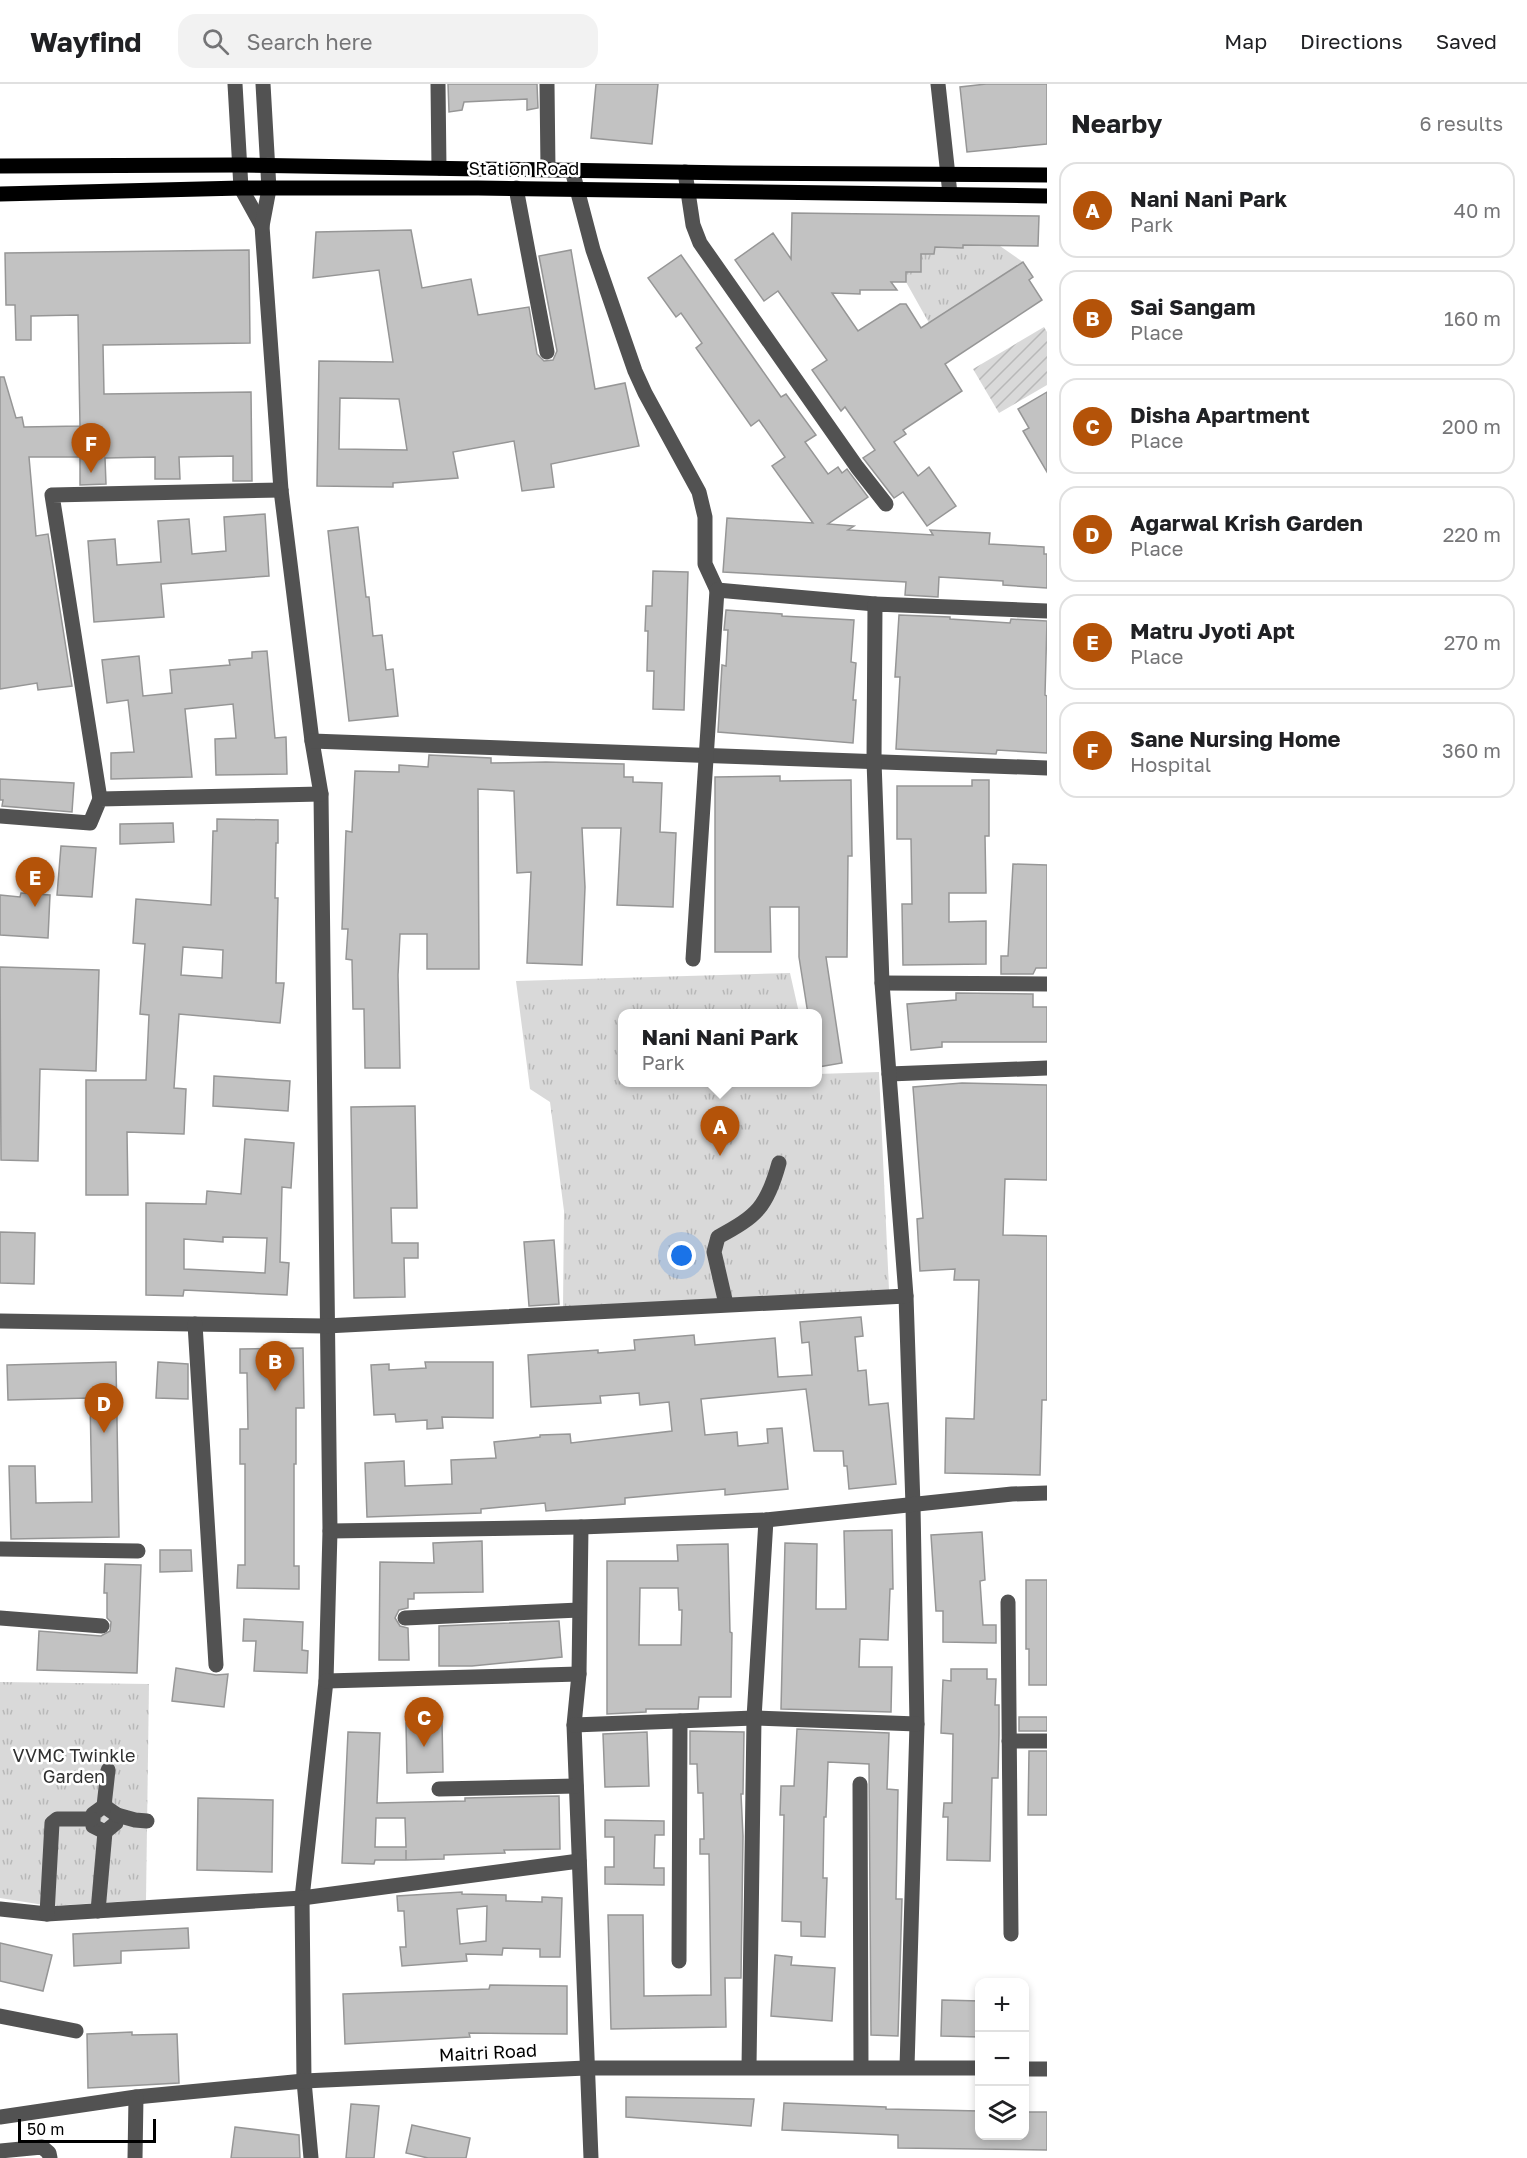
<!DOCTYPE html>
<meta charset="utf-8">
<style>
body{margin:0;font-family:"Golos Text",sans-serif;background:#f2f2f2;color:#202124}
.controls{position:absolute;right:18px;bottom:18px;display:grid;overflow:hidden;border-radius:12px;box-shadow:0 3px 9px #0003}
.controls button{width:54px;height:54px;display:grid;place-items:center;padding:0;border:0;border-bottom:2px solid #e0e0e0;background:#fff;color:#202124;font:30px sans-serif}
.scale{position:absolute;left:18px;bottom:15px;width:138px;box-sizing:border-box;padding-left:6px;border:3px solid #000;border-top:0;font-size:16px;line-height:21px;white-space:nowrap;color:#000;-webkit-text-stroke:4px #fff;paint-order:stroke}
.you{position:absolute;left:682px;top:1172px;width:21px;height:21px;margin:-15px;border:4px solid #fff;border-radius:50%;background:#1a73e8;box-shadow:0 0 0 9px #1a73e833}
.badge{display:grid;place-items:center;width:39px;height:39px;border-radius:50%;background:#b45309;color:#fff;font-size:20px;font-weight:700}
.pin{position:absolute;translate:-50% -50px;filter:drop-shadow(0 2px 3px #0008)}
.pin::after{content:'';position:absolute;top:32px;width:21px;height:18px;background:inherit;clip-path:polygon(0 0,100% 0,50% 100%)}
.popup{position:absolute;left:618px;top:925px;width:204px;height:78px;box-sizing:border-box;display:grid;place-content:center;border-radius:12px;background:#fff;filter:drop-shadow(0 2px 4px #0005);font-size:20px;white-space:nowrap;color:#757577}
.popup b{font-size:22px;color:#202124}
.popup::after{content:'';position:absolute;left:50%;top:100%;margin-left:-12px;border:12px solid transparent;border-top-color:#fff}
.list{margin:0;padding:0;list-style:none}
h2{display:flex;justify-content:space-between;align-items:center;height:78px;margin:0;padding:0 24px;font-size:26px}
h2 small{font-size:20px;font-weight:400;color:#757577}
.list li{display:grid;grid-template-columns:39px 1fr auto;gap:18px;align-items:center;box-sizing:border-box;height:96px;margin:0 12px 12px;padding:0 12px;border:2px solid #e0e0e0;border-radius:18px}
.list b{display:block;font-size:22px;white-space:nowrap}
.list p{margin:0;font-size:20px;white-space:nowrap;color:#757577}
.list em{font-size:20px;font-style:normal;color:#757577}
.icon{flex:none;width:33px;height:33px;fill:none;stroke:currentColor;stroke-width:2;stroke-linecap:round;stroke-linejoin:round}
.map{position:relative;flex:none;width:1047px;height:2074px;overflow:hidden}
header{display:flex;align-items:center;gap:36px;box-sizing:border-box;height:84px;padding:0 30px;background:#fff;border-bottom:2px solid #e0e0e0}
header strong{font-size:28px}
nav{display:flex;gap:33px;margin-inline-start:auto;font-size:21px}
.search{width:420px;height:54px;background:#f2f2f2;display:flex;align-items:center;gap:15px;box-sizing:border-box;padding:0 21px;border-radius:18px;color:#757577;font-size:22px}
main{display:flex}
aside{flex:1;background:#fff}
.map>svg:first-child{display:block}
.park{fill:url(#park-tufts)}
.garden{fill:url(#garden-furrows)}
.building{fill:#c2c2c2;stroke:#969696;stroke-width:1.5;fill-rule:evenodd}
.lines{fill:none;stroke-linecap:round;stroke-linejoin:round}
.minor{stroke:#525252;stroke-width:15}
.major{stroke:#000;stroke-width:15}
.labels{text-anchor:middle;stroke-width:5;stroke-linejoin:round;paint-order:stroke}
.street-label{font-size:18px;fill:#000;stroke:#fff}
.park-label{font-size:18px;fill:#303030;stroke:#fff}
</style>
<header>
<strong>Wayfind</strong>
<div class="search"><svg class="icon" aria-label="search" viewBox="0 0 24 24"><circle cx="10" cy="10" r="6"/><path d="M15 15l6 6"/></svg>Search here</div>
<nav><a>Map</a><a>Directions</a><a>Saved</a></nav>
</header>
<main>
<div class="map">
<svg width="1047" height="2074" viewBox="0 0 1047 2074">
<defs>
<pattern id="park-tufts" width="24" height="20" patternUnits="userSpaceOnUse" patternTransform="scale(1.5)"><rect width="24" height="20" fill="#d9d9d9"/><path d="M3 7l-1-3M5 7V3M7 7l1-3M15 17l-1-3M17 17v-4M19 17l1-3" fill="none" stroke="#b8b8b8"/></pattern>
<pattern id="garden-furrows" width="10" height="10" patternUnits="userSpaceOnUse" patternTransform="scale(1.5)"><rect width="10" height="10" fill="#d9d9d9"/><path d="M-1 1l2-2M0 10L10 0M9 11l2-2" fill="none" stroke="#b8b8b8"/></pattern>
</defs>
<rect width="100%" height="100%" fill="#fff"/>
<g class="park">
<path d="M963,149h11v12l26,1 23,16 -94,61 -23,-41v-10h15v-18h13l1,-7 28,1z"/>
<path d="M790,889l9,40 -177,1v68h196v-8l61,-2 10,218 -326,17 1,-96 -14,-109 -20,-13 -14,-108z"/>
<path d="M0,1598l149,2 -3,216 -96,6 -50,-8z"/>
</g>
<path class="garden" d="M1044,243l3,5v53l-48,28 -26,-44z"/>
<g class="building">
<path d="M448,0h89l1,24 -11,2v-11l-63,3 -2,8 -13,2z"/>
<path d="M596,0h62l-6,60 -61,-6z"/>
<path d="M986,0h61v60l-80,8 -7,-65z"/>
<path d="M792,129l247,3 -1,30 -75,-1v3l-28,-1 -1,7h-13v18h-15v10h-15l6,8h-37v4l-28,-1 26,38 42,-27h6l15,24 102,-66 10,15 -4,3 13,20 -97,64 17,27 -59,39 3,4 -12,8 24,34 11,-9 27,39 -29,20 -24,-34 -9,6 -31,-40 12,-8 -30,-43 -4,4 -29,-41 15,-10 -49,-69 -14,10 -29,-41 38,-27 18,26z"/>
<path d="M411,146l11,58 49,-9 7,36 51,-8 8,47 7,7 9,-1 4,-9 -18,-95 32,-6 24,139 30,-6 14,63 -88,18 3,23 -32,4 -8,-50 -61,11 5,26 -65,5v4l-76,-1 2,-125 74,1 -14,-92 -66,8 3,-46zM340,314l59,1 8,51 -68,-1z"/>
<path d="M249,166l1,93 -147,2 1,49 147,-2 1,89h-19v-25l-54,1 1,22h-25v-22l-50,1 1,26 -26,1v-28h-51l7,79 12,-2 24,152 -34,4 -1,-7 -37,6v-312h4l12,41 6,-1 2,10 56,-1 -2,-111 -47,1v24h-15l-1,-35h-9l-1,-52z"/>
<path d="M681,171l100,142 5,-3 30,41 -11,7 23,32 10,-7 4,6 5,-4 21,28 -40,27 26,2 -6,4 85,5 -3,-5 60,3 -1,11 55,3v7h3v34l-44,-3v-4l-64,-4 -1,20 -33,-2 1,-13 -183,-10 4,-54 86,5 -41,-57 13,-9 -26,-37 -8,6 -55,-78 6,-5 -21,-30 -5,4 -28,-39z"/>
<path d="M1047,308v80l-24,-41 6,-3 -11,-19z"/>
<path d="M265,430l4,62 -108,8 3,33 -70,5 -6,-81 27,-2 2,26 44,-3 -3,-41 31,-2 3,35 34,-3 -2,-34z"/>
<path d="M358,443l8,70h3l4,39 9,-1 4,35 7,-1 5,47 -49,5 -21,-190z"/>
<path d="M653,487l35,1 -4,138 -31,-1 1,-38h-7l1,-40h-3l1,-25h6z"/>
<path d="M726,526l56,4v2l72,4 -3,42 5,1 -3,37h3l-3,43 -135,-11 4,-67 4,1 2,-36h-4z"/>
<path d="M899,531l51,2v2l60,4 1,-4 36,2 -2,74 2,1v57l-50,-3 -1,4 -100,-5 4,-72h-5z"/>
<path d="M267,567l8,87 11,-1 1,37 -71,1 -1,-36 21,-1 -3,-34 -48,5 7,68 -81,2v-26l23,-1 -6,-52 -21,3 -5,-43 37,-4 4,40 29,-3 -2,-23 60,-5 -1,-5 23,-2v-6z"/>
<path d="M429,671l62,3v5l55,-1 78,2v13h9v5l29,1 -2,49 16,1 -3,74 -56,-2 4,-77h-39l3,59 -3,78 -55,-2 4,-91 -14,1 -3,-82 -36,-2 1,180h-52v-35h-27l-2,41 2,93h-35l-1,-59h-11l-1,-49 -6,-1 2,-30h-6l4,-98 6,1 3,-61 44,1v-7l29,2z"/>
<path d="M780,692v5l71,-1 1,76h-4l-1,101h-21l16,106 -24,4v-53h-10l-9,-57v-50h-29l1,45h-56v-175z"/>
<path d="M0,695l74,4 -2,29 -70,-6 1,-6h-3z"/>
<path d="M972,696h17v56h-4l1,57h-37v29l37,-1v43l-83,1 -1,-61h10l-1,-65h-14v-53h75z"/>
<path d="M217,735l61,1v23h-2l-1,55h3l-2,85h8l-4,40 -101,-9 -5,74 12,1 -2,45 -57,-2 1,63h-42v-115h60l3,-65 -9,-1 5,-70 -12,-1 3,-44 75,6 2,-74h4zM183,863l40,3 -1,28 -41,-3z"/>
<path d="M173,739l1,19 -54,2v-20z"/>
<path d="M61,762l35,2 -4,49 -35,-2z"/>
<path d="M1013,780l34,1v103h-11l-3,6h-32v-18h7z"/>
<path d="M21,809l29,2 -2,43 -48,-3v-40l20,2z"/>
<path d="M0,883l99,3 -3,101 -56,-2 -2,92 -37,-1z"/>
<path d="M956,909l77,1v13h14v35h-105v5l-31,3 -4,-46 49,-4z"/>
<path d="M214,992l76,5 -2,30 -75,-5z"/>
<path d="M962,999l85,2v95l-42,-1 -2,56 44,1v164h-5l-2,75 -95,-2 1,-55 28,1 5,-139h-25l1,-11 -35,2 -3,-52 6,-1 -10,-131z"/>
<path d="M415,1022l2,102h-26l1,35h26v15h-14l1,39 -51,1 -3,-191z"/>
<path d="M245,1055l49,4 -3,45 -9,-1 -2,75 9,1 -2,32 -103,-5 -1,6 -37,-1v-92l60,1 1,-13 34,3zM223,1153l44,1 -2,35 -81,-4v-30l39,3z"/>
<path d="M0,1148l35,1 -1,51 -34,-1z"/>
<path d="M554,1156l5,64 -30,2 -5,-64z"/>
<path d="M861,1233l2,19 -8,1 3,34 8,-1 3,35 19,-2 8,81 -47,5 -2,-23h-3l-1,-15h-29l-8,-62 -105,10 4,36 32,-3 1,14 30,-3 -1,-14 15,-1 6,61 -63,6v-6l-45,4 -55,5v6l-79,7 -1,-8 -64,6v4l-114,4 -2,-54 39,-2 1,25 47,-2 -1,-24 45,-2 -2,-16 46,-5v-2l30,-1 1,9 101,-12 -3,-29 -29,3 -1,-12 -39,3 1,7 -70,4 -3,-52 70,-5v3l37,-3 -1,-10 60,-5 1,10 80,-7 3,39 34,-2 -3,-33 -7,1 -2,-21z"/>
<path d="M303,1264l1,60h-8v56h-2v102h5v23l-62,-1 1,-23h7v-101h-5v-35h8l-1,-56h-7v-24z"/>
<path d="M116,1278l3,175 -108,2 -2,-73h26l1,37 56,-1 -2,-104 -82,2 -1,-35z"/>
<path d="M158,1278l30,2v35l-32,-1z"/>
<path d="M425,1278h68v56l-51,-1 1,11 -16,1v-9l-31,2 -1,-8 -21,1 -3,-50 18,-1v6l37,-2z"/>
<path d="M892,1446l1,59h-3l-2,51 -28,-1 -1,28h33l-1,45 -110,-3 4,-166 32,1 -1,65h30l-2,-78z"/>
<path d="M982,1448l3,48 -5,1 3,44h13v18l-53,-1v-31h-7l-5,-76z"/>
<path d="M482,1457l1,51 -69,1v6h-6v9l-9,2 -4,8 5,8 8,2 1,32h-30l1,-98 54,1 -1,-20z"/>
<path d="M728,1460l2,88 2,1 -1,64h-32l-1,12h-52v3l-39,2v-153h71l-1,-16zM640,1504h38l1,22h3l-1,35h-42z"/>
<path d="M160,1466h31l1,21 -32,1z"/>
<path d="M105,1480l36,1 -4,108 -100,-3 2,-39 62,5 9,-5 1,-9 -4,-4v-25h-3z"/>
<path d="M1026,1496h21v105h-18v-36h-3z"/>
<path d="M244,1535l59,3 -1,28 6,1 -1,22 -53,-2 2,-30h-13z"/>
<path d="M559,1537l3,36 -90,9h-33v-40z"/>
<path d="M176,1584l40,7 12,-1 -4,33 -52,-6z"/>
<path d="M951,1585h36v10h9l-1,26h4v29l-1,44h-6l-2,83 -43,-1 1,-43h-5l1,-14h8l1,-69 -12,-1 1,-29 1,-24 8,1z"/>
<rect x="1019" y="1633" width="28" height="14"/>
<path d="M442,1638l1,50 -36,1 -1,-50z"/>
<path d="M797,1645l92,4 -2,56 11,1 -2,109h6l-4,137 -27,-1 -2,-271 -41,-2 -2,55h-2l-1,61h4l-2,59 -24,-1v-14l-19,-1 2,-106h-4l1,-29h13z"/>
<path d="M690,1647l54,1 -1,62h-2l2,42 -2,142h-16l1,49 -115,2 -3,-114h35l1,81 67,-1 -2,-141h-9v-15h4l-1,-46h-5l-1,-29h-7z"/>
<path d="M348,1648l32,1 -3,70 88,-2v-3l94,-2 1,53 -56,1 1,3 -61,2v4l-38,1v-10v10h-31l-1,4 -32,-1zM376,1734h29l1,29h-31z"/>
<path d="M647,1648l2,54 -44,1 -2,-53z"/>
<path d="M1029,1667h18v64h-19z"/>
<path d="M198,1714l75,2 -1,72 -75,-2z"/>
<path d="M605,1736l59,1v14h-9l-1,33h10v17l-59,-1v-17h9v-30h-9z"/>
<path d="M462,1808v2l44,1v6l36,1v-5l20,1 -2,59h-20v-8l-37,-1 -1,7 -36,-1 1,7 -65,5 -2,-19h6l-2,-36h-6l-1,-15zM487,1822l-1,35 -26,3 -3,-35z"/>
<path d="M188,1844l1,20 -68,3v12l-47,3 -1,-32z"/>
<path d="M0,1859l52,12 -9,36 -43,-10z"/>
<path d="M775,1871l17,2 -1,8 44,3 -3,53 -61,-5z"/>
<path d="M490,1901l77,1v48l-98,-1 1,4 -125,7 -2,-50 146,-5z"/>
<path d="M942,1916l38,1v36l-39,-1z"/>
<path d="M132,1948v3l45,-1 2,49 -91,5 -1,-54z"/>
<path d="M626,2013l128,2 -3,27 -125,-9z"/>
<path d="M784,2019l102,4v2l94,2v25h44v-24h23v38l-149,-2v-13l-116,-5z"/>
<path d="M351,2020l28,2 -5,52h-28z"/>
<path d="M412,2041l58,13 -4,20h-38l-22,-5z"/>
<path d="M235,2043l64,8 1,23h-69z"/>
</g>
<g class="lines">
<g class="minor">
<path d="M235,0l6,104 21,38"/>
<path d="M263,0l6,105 -7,37 19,264 31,251 9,53 9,737 -4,150 -24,217 2,183 7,77"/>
<path d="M438,0l1,84"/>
<path d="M547,0l1,85"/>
<path d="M938,0l12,110"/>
<path d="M572,86l21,80 42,121 10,22 54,99 6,25v47l12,26"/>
<path d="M685,88l8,53 7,18 157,224 29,37"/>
<path d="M516,104l31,164"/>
<path d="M312,657l735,27"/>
<path d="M100,715l-48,-304 229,-5"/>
<path d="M0,732l90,7 10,-24 221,-5"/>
<path d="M693,875l24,-369 158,14"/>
<path d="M882,899l165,1"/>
<path d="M889,990l158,-6"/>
<path d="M906,1212l7,210 4,218 -10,343"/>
<path d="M726,1220l-12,-52 4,-15c39,-21 49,-30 61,-74"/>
<path d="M0,1237l326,5 580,-30 -24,-313 -8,-222 1,-157 172,7"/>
<path d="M195,1240l21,341"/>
<path d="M581,1443l-2,147 -5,51 17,433"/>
<path d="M330,1447l251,-4 185,-7 246,-26 35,-1"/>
<path d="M0,1465l138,2"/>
<path d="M1008,1518l3,332"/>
<path d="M0,1534l102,8"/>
<path d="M405,1534l174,-8"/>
<path d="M326,1597l253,-7"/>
<path d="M574,1641l180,-7 163,6"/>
<path d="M1009,1657h38"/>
<path d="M860,1700l1,283"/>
<path d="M439,1705l137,-3"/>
<path d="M104,1722l13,9 -1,8 -11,9 -12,-6v-12l11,-8 4,-36"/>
<path d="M117,1731l18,5 12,1"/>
<path d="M0,1825l47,5 255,-16 277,-37"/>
<path d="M98,1827l7,-79"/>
<path d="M47,1830l5,-91 5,-4h35"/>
<path d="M679,1877l1,-240"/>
<path d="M0,1932l76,15"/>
<path d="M749,1983l5,-349 12,-198"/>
<path d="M1024,1985h23"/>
<path d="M0,2033l136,-20 168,-16 282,-13h394"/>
<path d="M0,2067l42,-4 7,6 1,5"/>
<path d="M135,2074l1,-61"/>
</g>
<g class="major">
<path d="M0,82l239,-1 494,8 314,2"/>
<path d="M0,110l241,-6h237l569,8"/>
</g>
</g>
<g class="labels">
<g class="street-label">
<text x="524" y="91">Station Road</text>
<text transform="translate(488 1969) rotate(-3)" y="6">Maitri Road</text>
</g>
<g class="park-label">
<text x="74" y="1678">VVMC Twinkle<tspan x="74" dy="21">Garden</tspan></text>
</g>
</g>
</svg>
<div class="controls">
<button>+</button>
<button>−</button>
<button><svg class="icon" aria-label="layers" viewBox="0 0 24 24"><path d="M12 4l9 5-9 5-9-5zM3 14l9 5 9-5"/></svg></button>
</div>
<div class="scale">50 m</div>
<div class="you"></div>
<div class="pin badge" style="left:720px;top:1072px">A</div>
<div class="popup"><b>Nani Nani Park</b>Park</div>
<div class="pin badge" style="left:275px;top:1307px">B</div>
<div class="pin badge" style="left:424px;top:1663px">C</div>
<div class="pin badge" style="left:104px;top:1349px">D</div>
<div class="pin badge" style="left:35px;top:823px">E</div>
<div class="pin badge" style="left:91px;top:389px">F</div>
</div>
<aside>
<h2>Nearby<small>6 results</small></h2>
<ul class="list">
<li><span class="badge">A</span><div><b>Nani Nani Park</b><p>Park</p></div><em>40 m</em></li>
<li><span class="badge">B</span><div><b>Sai Sangam</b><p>Place</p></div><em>160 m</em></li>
<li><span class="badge">C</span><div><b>Disha Apartment</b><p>Place</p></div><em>200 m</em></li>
<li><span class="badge">D</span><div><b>Agarwal Krish Garden</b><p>Place</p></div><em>220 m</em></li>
<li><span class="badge">E</span><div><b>Matru Jyoti Apt</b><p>Place</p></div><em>270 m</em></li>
<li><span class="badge">F</span><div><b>Sane Nursing Home</b><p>Hospital</p></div><em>360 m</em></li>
</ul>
</aside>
</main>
